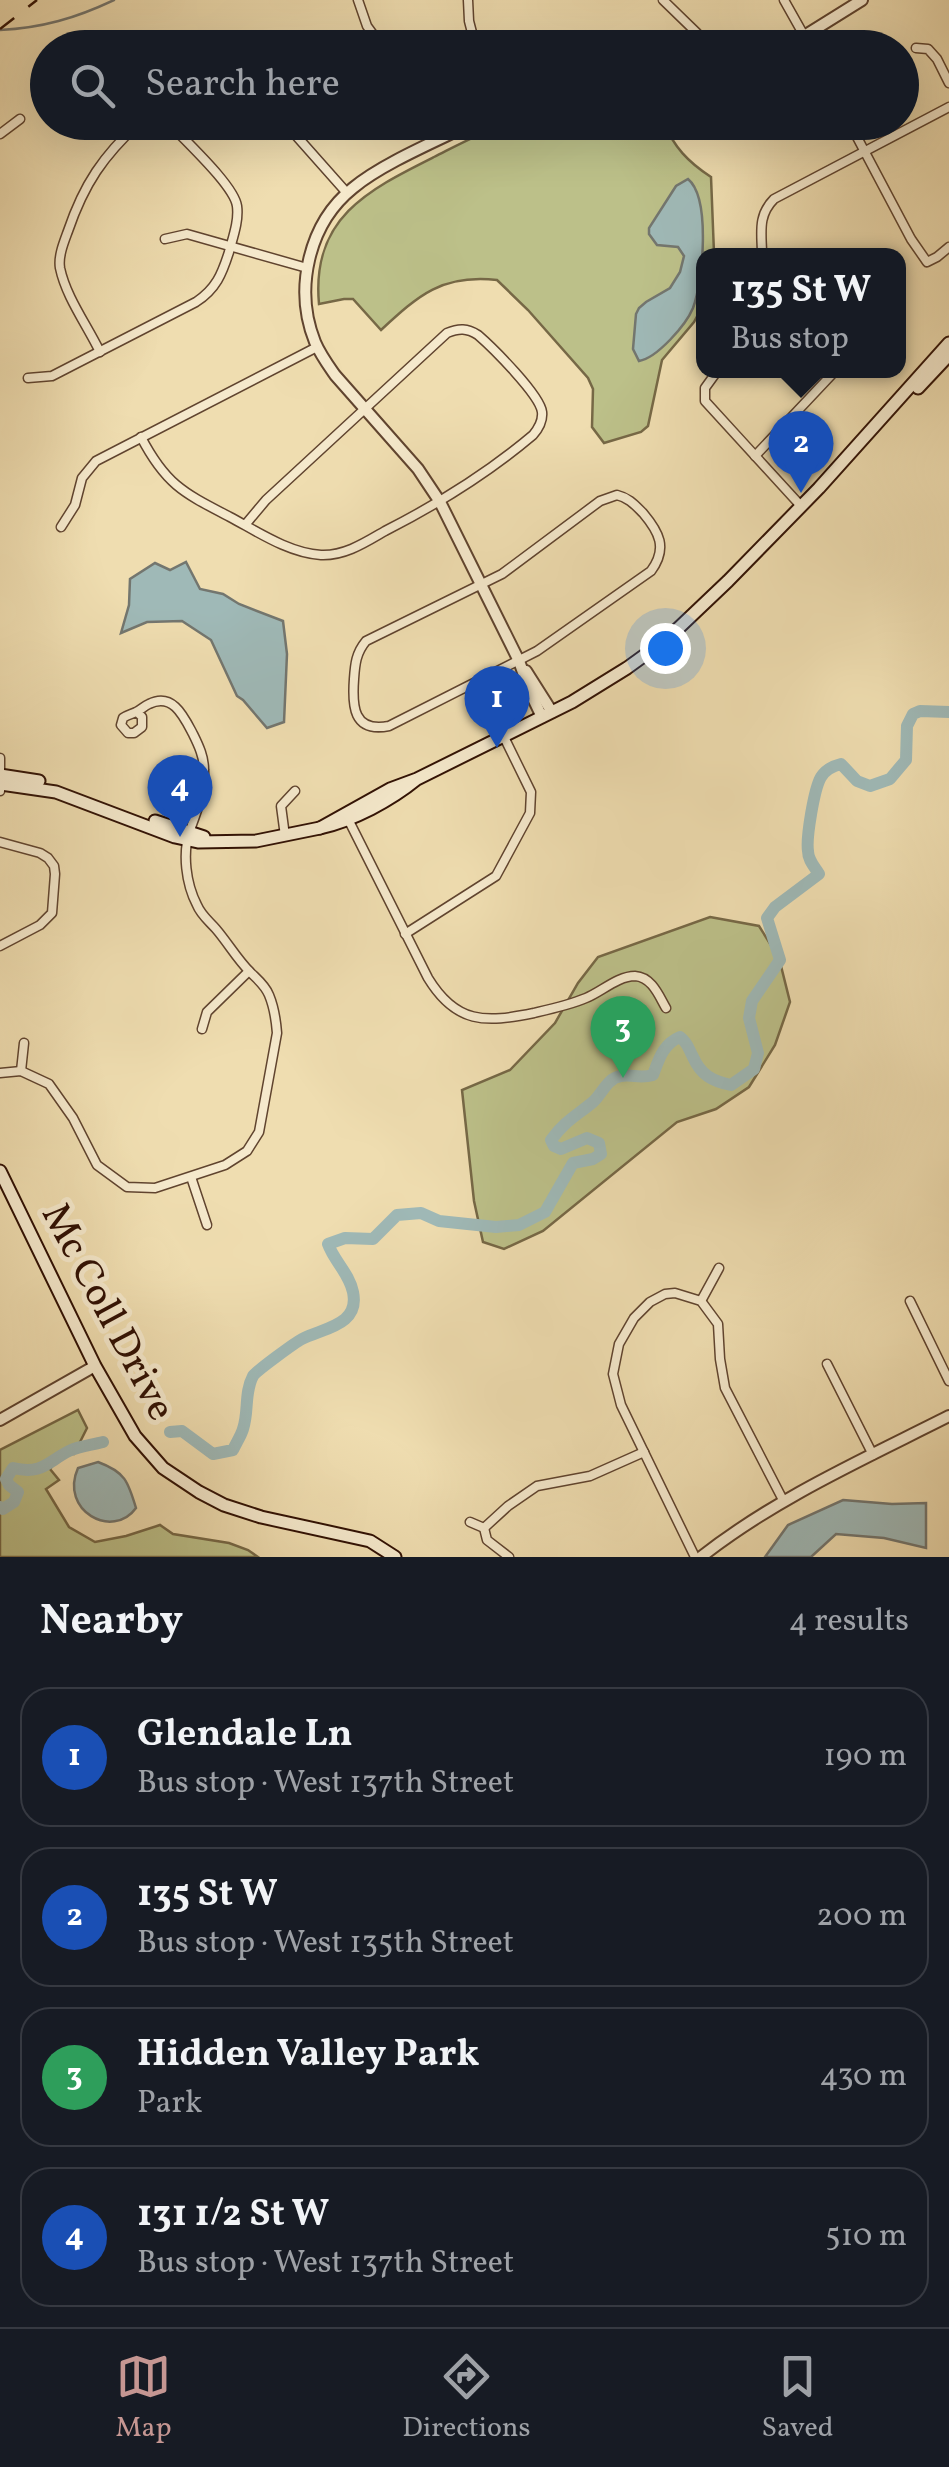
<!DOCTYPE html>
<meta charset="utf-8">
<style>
body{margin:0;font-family:Vollkorn,serif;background:#20242c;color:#f1f3f6}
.you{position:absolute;left:665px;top:648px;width:35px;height:35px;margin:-25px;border:8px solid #fff;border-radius:50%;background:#1a73e8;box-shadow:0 0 0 15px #1a73e833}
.badge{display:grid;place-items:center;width:65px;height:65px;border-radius:50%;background:#c59692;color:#fff;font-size:32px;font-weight:700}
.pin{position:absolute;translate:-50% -82px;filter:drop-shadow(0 2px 5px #0008)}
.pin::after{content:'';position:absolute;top:52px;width:35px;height:30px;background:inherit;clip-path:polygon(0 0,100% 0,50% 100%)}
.popup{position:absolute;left:696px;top:248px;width:210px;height:130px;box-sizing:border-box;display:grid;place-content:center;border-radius:20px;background:#171b24;filter:drop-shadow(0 2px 8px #0005);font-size:32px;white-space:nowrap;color:#9ea1a6}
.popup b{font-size:38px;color:#f1f3f6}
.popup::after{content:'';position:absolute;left:50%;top:100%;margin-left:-20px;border:20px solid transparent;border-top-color:#171b24}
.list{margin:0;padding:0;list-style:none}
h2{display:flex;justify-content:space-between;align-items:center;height:130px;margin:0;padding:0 40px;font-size:42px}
h2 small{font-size:32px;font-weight:400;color:#9ea1a6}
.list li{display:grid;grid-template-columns:65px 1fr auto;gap:30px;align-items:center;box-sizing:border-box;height:140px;margin:0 20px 20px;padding:0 20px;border:2px solid #363941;border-radius:30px}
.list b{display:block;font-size:38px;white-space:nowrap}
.list p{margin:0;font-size:32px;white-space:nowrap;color:#9ea1a6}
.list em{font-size:32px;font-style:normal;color:#9ea1a6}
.icon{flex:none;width:55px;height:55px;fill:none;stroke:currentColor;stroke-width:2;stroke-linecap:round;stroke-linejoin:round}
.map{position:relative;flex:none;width:949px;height:1557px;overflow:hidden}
.search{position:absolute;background:#171b24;box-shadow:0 10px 40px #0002;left:30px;right:30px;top:30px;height:110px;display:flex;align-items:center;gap:25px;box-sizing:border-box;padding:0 35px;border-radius:55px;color:#9ea1a6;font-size:38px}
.sheet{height:770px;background:#171b24}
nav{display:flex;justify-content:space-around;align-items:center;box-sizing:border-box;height:140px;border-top:2px solid #363941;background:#171b24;font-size:28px;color:#9ea1a6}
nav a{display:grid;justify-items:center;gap:5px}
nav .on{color:#c59692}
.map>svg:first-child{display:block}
.green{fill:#bcc089;stroke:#766846;stroke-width:2.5}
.water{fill:#9fb9b7;stroke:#73766f;stroke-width:2.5}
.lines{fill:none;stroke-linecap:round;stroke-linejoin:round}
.stream{stroke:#73766f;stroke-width:2.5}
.river{stroke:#9fb9b7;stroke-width:12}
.minor-casing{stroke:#60442f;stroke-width:11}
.tertiary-casing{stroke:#60442f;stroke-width:14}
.secondary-casing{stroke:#311104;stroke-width:15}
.minor{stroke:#f5e9cc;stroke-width:8}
.tertiary{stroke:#f5e9cc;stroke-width:10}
.secondary{stroke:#f5e9cc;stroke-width:11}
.rail{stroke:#311104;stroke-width:2.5;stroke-dasharray:18 18;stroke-linecap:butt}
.labels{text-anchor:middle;stroke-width:10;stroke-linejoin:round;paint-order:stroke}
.street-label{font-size:40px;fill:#311104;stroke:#f5e9cc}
</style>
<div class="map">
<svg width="949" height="1557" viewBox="0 0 949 1557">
<rect width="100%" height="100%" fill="#efddb0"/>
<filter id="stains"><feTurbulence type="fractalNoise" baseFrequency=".002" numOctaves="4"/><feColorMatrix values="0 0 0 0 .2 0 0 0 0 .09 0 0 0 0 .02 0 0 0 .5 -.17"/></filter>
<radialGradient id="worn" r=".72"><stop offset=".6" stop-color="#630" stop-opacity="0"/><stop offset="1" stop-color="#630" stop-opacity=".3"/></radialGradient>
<g class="green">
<path d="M520,122l144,1c10,24 24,39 47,54l3,76v2h-10v46l-3,8 -7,13 -32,38 -14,66 -7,6 -37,11 -12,-16 1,-38 -5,-11 -60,-68 -31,-30c-55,-6 -78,15 -116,50l-28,-31h-9l-25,5c-8,-86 49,-114 115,-147 28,-14 54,-29 86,-35z"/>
<path d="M710,917l49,9 20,32 11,44 -15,43 -26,42 -33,22 -39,13 -134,109 -39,18 -21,-7 -9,-41 -12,-111 48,-20 45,-47 23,-40 20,-26z"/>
<path d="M78,1410l9,18 -13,26 -11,-1 -13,16 9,11 -13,9 23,38 26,15 31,-6 34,-11 13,9 56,9 19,7 10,7h-258v-107z"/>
</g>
<g class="water">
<path d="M688,179c23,19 15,103 5,129 -7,17 -36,50 -54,53l-6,-12 3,-35 3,-6 7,-6 24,-14 10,-16 4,-16 -6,-9 -21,-2 -8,-11v-6l27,-42z"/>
<path d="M186,562l14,27 23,5 16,10 44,17 4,33 -3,68 -17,6 -24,-28 -6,-4 -26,-56 -29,-19 -35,1 -26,11 8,-28 1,-26 25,-16 15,7z"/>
<path d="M98,1462c27,10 30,19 38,46 -23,32 -77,3 -58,-40z"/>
<path d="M843,1500l49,4 34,-1v45l-42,-10 -48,-4 -25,23h-46l23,-32z"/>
</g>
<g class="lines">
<path class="stream" d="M0,30c42,-2 76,-12 114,-30"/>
<g class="river">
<path d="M170,1432l12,-1 31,23 20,-4c3,-7 8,-14 10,-21 6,-18 1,-36 10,-53 3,-5 43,-34 49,-37 22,-11 58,-14 51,-47 -4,-19 -19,-31 -25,-48l17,-6 28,1 24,-24 24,-2 18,8 57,6 23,-2 26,-13 28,-49 20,-4 8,-5 -2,-11 -12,-5 -26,11 -7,-3 -3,-6c14,-19 25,-24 42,-38 9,-8 14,-24 28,-26 12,-2 18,3 32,-1 6,-16 10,-31 27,-38 8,6 8,11 13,20 8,18 19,24 38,28l23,-16 4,-16 -9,-35 3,-17 28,-41 -13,-42 8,-11 44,-33c-5,-8 -11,-14 -11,-23 -2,-13 6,-62 13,-74 5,-8 12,-11 20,-13l16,17 13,5 20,-7 16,-19 1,-34 6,-12 7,-3 29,1"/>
<path d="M0,1507l3,2 11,-7 4,-10 -9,-7 -3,-6 7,-11c29,7 34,-6 56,-17 10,-5 23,-6 34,-9"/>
</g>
<defs>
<g id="minor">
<path d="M358,0l9,26 16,22"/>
<path d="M468,0l1,21 7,27"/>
<path d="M663,0l34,33 5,15"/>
<path d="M784,0l27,48"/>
<path d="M916,48l12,1 9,10 12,24"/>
<path d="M284,122l63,71"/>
<path d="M849,122l62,117 16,23 10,-5 12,-10"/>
<path d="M0,134l20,-15"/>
<path d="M165,239l22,-5 120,34"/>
<path d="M762,255c0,-21 -5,-39 12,-56l175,-92"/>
<path d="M100,352c-13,-27 -34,-55 -40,-84 -2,-12 4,-26 8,-37 16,-47 35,-75 72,-109"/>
<path d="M718,370l-13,18v13l96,105"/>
<path d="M28,378l24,-2 144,-74c20,-13 26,-28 33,-50 4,-15 10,-31 8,-46 -3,-21 -53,-66 -69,-84"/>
<path d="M141,437c25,48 43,56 89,80 28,15 59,36 91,38 24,1 45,-13 64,-24 53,-27 103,-58 148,-96 6,-7 10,-14 9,-23 -2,-17 -49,-64 -64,-77 -11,-7 -19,-7 -31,-2l-181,167 -21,25"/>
<path d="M755,456l81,-86"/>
<path d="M617,495c12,3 17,9 26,18 16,19 25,35 8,58l-114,80 -148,75c-36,7 -37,-20 -35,-47 1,-15 2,-26 12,-38l136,-67 98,-73z"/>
<path d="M61,527l14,-22 7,-27 14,-17 221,-114"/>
<path d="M0,758v33"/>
<path d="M346,815l82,163c28,46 57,45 106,35 17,-4 35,-8 52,-15 15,-6 32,-22 49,-22 17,1 24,20 31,32"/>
<path d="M285,836l-4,-30 14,-15"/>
<path d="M0,842l40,11 8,5 6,8 1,8 -3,39 -12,12 -40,21"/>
<path d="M405,934l91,-58 34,-63 1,-21 -27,-55"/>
<path d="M202,1029l5,-17 42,-41"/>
<path d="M21,1071l3,-28"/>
<path d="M0,1073l21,-2 28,13 24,34 24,47 30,22 28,1 70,-23 22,-14 12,-19 18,-99c-1,-13 -3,-26 -8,-38 -4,-10 -12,-16 -19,-23 -13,-13 -22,-29 -34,-43 -7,-8 -15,-14 -19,-24 -11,-21 -15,-52 -7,-75 7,-19 15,-39 14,-60 0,-13 -5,-24 -11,-36 -9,-17 -20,-42 -44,-30 -5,2 -8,6 -13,8 -4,2 -9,3 -13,6l-2,7 7,8h6l8,-6v-10l-5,-5"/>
<path d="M191,1177l16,48"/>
<path d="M701,1301l18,-33"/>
<path d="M910,1301l39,80"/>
<path d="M827,1364l46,91"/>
<path d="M470,1522l14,6 3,12 22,17"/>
<path d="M484,1528l24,-22 29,-20 53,-10 54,-24"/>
<path d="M695,1557l-74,-152 -8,-31 6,-30 15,-26 16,-16 15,-8 10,-1 26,8 17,23 2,35 5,29 58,112"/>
</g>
<g id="tertiary">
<path d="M785,48l77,-48"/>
<path d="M475,122c-36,18 -92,41 -122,66 -45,36 -59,102 -38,154 5,12 13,23 20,33l83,94 22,33 79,159 11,31 12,25"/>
<path d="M526,671l26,41"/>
<path d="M0,1420l95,-54"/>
<path d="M701,1557c75,-59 163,-98 248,-141"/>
</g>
<g id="secondary">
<path d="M918,388l31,-33"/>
<path d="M0,775l39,6"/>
<path d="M417,779c-27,22 -63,41 -97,49l70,-39 27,-10 155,-77 55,-34 40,-29 61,-58 91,-93 130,-145"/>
<path d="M0,784l56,8 119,45 23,5 58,-1 64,-13"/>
<path d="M155,821l49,16"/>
<path d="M0,1171l95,195 40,70 28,32 36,24 25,13 37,12 109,24 25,16"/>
</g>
</defs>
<use href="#minor" class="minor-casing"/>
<use href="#tertiary" class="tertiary-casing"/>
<use href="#secondary" class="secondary-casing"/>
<use href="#minor" class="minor"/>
<use href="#tertiary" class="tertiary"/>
<use href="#secondary" class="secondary"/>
<path class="rail" d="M0,29l37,-29"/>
</g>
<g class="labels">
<g class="street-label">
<text transform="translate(110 1311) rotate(62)" y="14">Mc Coll Drive</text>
</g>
</g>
<rect width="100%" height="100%" filter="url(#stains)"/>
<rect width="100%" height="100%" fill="url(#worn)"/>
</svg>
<div class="you"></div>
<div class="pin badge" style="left:497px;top:748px;background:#1a4fb4">1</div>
<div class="pin badge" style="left:801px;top:493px;background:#1a4fb4">2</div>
<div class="popup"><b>135 St W</b>Bus stop</div>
<div class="pin badge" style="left:623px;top:1078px;background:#2e9e5b">3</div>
<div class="pin badge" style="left:180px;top:837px;background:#1a4fb4">4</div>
<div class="search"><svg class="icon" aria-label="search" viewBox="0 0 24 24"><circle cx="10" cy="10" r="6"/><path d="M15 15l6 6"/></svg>Search here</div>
</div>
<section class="sheet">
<h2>Nearby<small>4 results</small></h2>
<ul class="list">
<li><span class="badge" style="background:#1a4fb4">1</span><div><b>Glendale Ln</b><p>Bus stop · West 137th Street</p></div><em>190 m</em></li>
<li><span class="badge" style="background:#1a4fb4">2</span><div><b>135 St W</b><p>Bus stop · West 135th Street</p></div><em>200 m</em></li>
<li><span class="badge" style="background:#2e9e5b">3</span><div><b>Hidden Valley Park</b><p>Park</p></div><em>430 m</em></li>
<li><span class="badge" style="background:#1a4fb4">4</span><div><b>131 1/2 St W</b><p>Bus stop · West 137th Street</p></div><em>510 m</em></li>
</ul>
</section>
<nav>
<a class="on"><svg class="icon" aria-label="map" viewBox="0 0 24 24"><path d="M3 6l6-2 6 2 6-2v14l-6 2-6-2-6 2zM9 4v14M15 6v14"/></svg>Map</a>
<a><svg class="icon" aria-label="directions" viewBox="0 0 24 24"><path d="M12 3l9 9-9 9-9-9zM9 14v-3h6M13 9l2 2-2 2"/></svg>Directions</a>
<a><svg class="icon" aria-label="saved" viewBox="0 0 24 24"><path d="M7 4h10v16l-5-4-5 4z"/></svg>Saved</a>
</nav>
